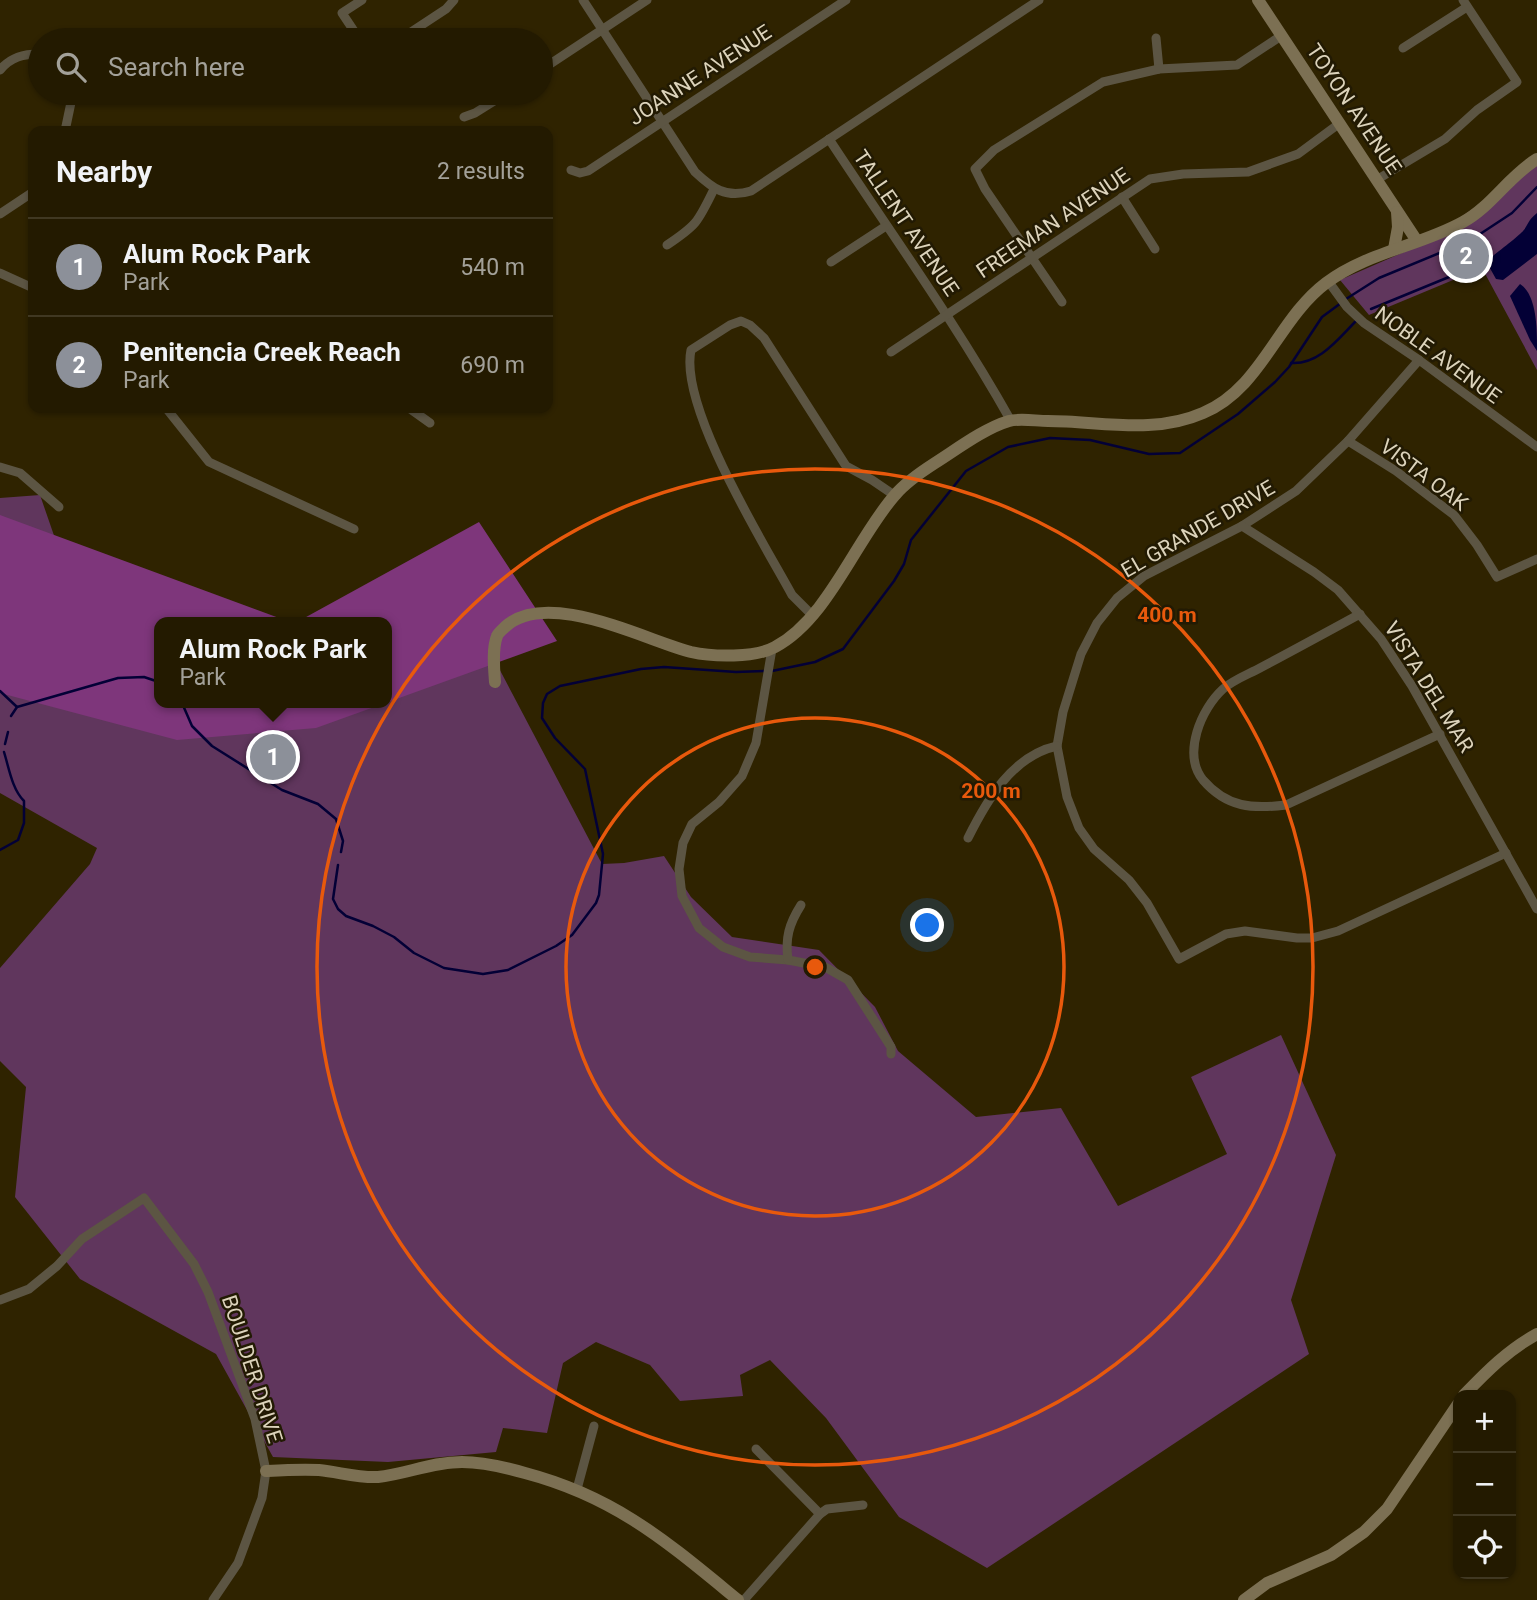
<!DOCTYPE html>
<meta charset="utf-8">
<style>
body{margin:0;font-family:Roboto,sans-serif;background:#2b230a;color:#f1f3f6}
.controls{position:absolute;right:21px;bottom:21px;display:grid;overflow:hidden;border-radius:14px;box-shadow:0 2px 5px #0004}
.controls button{width:63px;height:63px;display:grid;place-items:center;padding:0;border:0;border-bottom:2px solid #403822;background:#231a00;color:#f1f3f6;font:35px sans-serif}
.you{position:absolute;left:928px;top:926px;width:24px;height:24px;margin:-18px;border:5px solid #fff;border-radius:50%;background:#1a73e8;box-shadow:0 0 0 10px #1a73e833}
.badge{display:grid;place-items:center;width:46px;height:46px;border-radius:50%;background:#8c9099;color:#fff;font-size:23px;font-weight:700}
.pin{position:absolute;translate:-50% -50%;border:4px solid #fff;box-shadow:0 2px 7px #0006}
.popup{position:absolute;left:154px;top:617px;width:238px;height:91px;box-sizing:border-box;display:grid;place-content:center;border-radius:14px;background:#231a00;filter:drop-shadow(0 2px 5px #0005);font-size:23px;white-space:nowrap;color:#a3a199}
.popup b{font-size:26px;color:#f1f3f6}
.popup::after{content:'';position:absolute;left:50%;top:100%;margin-left:-14px;border:14px solid transparent;border-top-color:#231a00}
.list{margin:0;padding:0;list-style:none}
h2{display:flex;justify-content:space-between;align-items:center;height:91px;margin:0;padding:0 28px;font-size:30px}
h2 small{font-size:23px;font-weight:400;color:#a3a199}
.list li{display:grid;grid-template-columns:46px 1fr auto;gap:21px;align-items:center;box-sizing:border-box;height:98px;padding:0 28px;border-top:2px solid #403822}
.list b{display:block;font-size:26px;white-space:nowrap}
.list p{margin:0;font-size:23px;white-space:nowrap;color:#a3a199}
.list em{font-size:23px;font-style:normal;color:#a3a199}
.icon{flex:none;width:38px;height:38px;fill:none;stroke:currentColor;stroke-width:2;stroke-linecap:round;stroke-linejoin:round}
.map{position:relative;flex:none;width:1537px;height:1600px;overflow:hidden}
.search{position:absolute;background:#231a00;box-shadow:0 2px 5px #0004;left:28px;top:28px;width:525px;height:77px;display:flex;align-items:center;gap:18px;box-sizing:border-box;padding:0 24px;border-radius:38px;color:#a3a199;font-size:26px}
.panel{position:absolute;background:#231a00;box-shadow:0 2px 5px #0004;left:28px;top:126px;width:525px;height:287px;border-radius:14px}
.map>svg:first-child{display:block}
.green{fill:#60365d}
.forest{fill:#7e367b}
.water{fill:#030036}
.lines{fill:none;stroke-linecap:round;stroke-linejoin:round}
.stream{stroke:#030036;stroke-width:2.5}
.street{stroke:#5c5543;stroke-width:9}
.secondary{stroke:#7c7053;stroke-width:12}
.ring{fill:none;stroke:#e8590c;stroke-width:3.5}
.labels{text-anchor:middle;stroke-width:5;stroke-linejoin:round;paint-order:stroke}
.street-label{font-size:21px;fill:#dcd3bb;stroke:#221a03}
.centre{fill:#e8590c;stroke:#221a03;stroke-width:3.5}
.ring-label{font-size:21px;text-anchor:middle;font-weight:bold;fill:#e8590c;stroke:#221a03;stroke-width:5;stroke-linejoin:round;paint-order:stroke}
</style>
<div class="map">
<svg width="1537" height="1600" viewBox="0 0 1537 1600">
<rect width="100%" height="100%" fill="#2f2300"/>
<g class="green">
<path d="M1537,165v205l-55,-102 -113,47 -29,-35 80,-35z"/>
<path d="M40,495l28,81 91,127h228v-81l65,-43 150,285 22,-1 40,-7 27,41 41,40 87,13 56,57 23,44 78,66 85,-9 57,98 109,-52 -36,-77 90,-42 55,120 -45,145 18,54 -322,214 -88,-51 -73,-99 -56,-58 -30,15 3,21 -63,5 -30,-36 -54,-23 -33,21 -16,70 -44,-5 -7,24 -108,10 -115,-5 -57,-103 -136,-75 -65,-82 11,-110 -26,-26v-93l90,-104 7,-16 -97,-55v-295z"/>
</g>
<path class="forest" d="M0,515l290,107h-131v81h228v-81h-90l182,-100 78,119 -241,87 -139,12 -177,-47z"/>
<g class="water">
<path d="M1537,213v41l-34,26 -7,-1 -10,-18c2,-1 34,-26 37,-30 6,-7 4,-10 14,-18z"/>
<path d="M1520,284c17,11 17,45 17,67l-7,-11 -20,-44z"/>
</g>
<g class="lines">
<g class="stream">
<path d="M1346,299l33,-21 92,-38 41,-27 25,-26"/>
<path d="M1371,309l117,-48"/>
<path d="M1291,363c28,2 47,-24 65,-42"/>
<path d="M772,671l43,-9 28,-13 51,-68 10,-17 7,-24 55,-69 42,-24 42,-9 40,2 59,14 31,-1 58,-39 37,-32 14,-15 33,-50 19,-14"/>
<path d="M0,691l17,16 101,-29 26,-1 15,5"/>
<path d="M182,703l10,23 20,20 70,44 36,14 18,15 7,22 -2,11"/>
<path d="M11,716l6,-9"/>
<path d="M5,744l3,-12"/>
<path d="M0,850l18,-10 6,-17v-22c-12,-12 -15,-33 -20,-49"/>
<path d="M338,865l-5,34 5,10 8,7 27,10 21,11 20,16 30,15 39,6 25,-4 48,-24 16,-11 24,-32 3,-8 4,-41 -18,-85 -30,-31 -13,-20 1,-15 4,-9 13,-8 81,-17 23,-2 72,5 29,-1"/>
</g>
<g class="street">
<path d="M583,0l112,172c17,16 31,27 56,19l288,-191"/>
<path d="M1156,38l3,31"/>
<path d="M360,40l-18,-27 20,-13"/>
<path d="M399,40l47,-31 8,-9"/>
<path d="M1403,48l64,-41"/>
<path d="M0,70c11,-13 23,-16 40,-16"/>
<path d="M541,70l106,-70"/>
<path d="M464,117l11,-4 32,-20"/>
<path d="M65,131l8,-38"/>
<path d="M829,139c61,93 127,184 182,282"/>
<path d="M571,170l9,3 8,-2 258,-171"/>
<path d="M1378,179l67,-40 32,-29 40,-28 -54,-82"/>
<path d="M1122,197l33,52"/>
<path d="M0,214l33,-22"/>
<path d="M667,245c30,-20 31,-23 47,-56"/>
<path d="M831,262l55,-36"/>
<path d="M0,273l33,15"/>
<path d="M1328,281l19,26 17,16 55,37 118,87"/>
<path d="M1062,302l-77,-113 -10,-20 19,-19 109,-68 56,-13 78,-4 44,-29"/>
<path d="M891,352l259,-173 33,-5 65,-2 50,-18 42,-31"/>
<path d="M1419,360l-71,81 -52,50 -54,35 -98,50 -27,22 -20,25 -16,31 -18,58 -6,34 10,51 12,31 15,21 35,31 18,23 32,56 47,-25 19,-3 52,7h15l26,-7 168,-78"/>
<path d="M166,408l43,54 145,67"/>
<path d="M409,408l21,15"/>
<path d="M1348,441l48,30 58,44 23,30 20,32 40,-18"/>
<path d="M0,467l20,6 39,34"/>
<path d="M1242,526l72,46 24,18 43,49 31,47 125,223"/>
<path d="M1360,614c-33,18 -66,36 -100,54 -11,6 -27,12 -37,21 -22,20 -41,65 -20,91 24,28 50,29 83,25l154,-71"/>
<path d="M812,615l-20,-20c-29,-53 -113,-188 -101,-245l39,-25 11,-4 9,4 14,13 82,128 26,14 22,15"/>
<path d="M772,649l-16,94 -14,33 -23,26 -27,22 -9,19 -4,26 3,27 17,32 24,19 27,10 38,3 37,7 23,13 43,67v7"/>
<path d="M968,838c19,-38 44,-82 89,-92"/>
<path d="M788,960c-3,-22 1,-36 13,-55"/>
<path d="M0,1300l29,-11 28,-23 25,-27 62,-41 50,66 14,28 47,127 11,52 -4,27 -24,65 -25,37"/>
<path d="M756,1449l64,65"/>
<path d="M577,1489l17,-63"/>
<path d="M744,1600l76,-86 7,-5 36,-4"/>
</g>
<g class="secondary">
<path d="M1258,0l159,241"/>
<path d="M1394,249l4,-22 -1,-15"/>
<path d="M495,682c-1,-14 -3,-33 2,-46 1,-3 6,-7 8,-9 42,-39 140,13 186,25 22,5 64,6 84,-5 53,-28 81,-108 120,-152 11,-13 26,-23 40,-32 22,-14 50,-35 74,-42 11,-3 27,0 39,0 52,0 105,14 155,-8 59,-25 74,-93 123,-130 41,-31 94,-37 137,-61 28,-15 46,-46 74,-63"/>
<path d="M1464,1395c23,-24 44,-45 73,-61"/>
<path d="M266,1471c18,-1 35,-2 53,-1 20,2 39,8 59,7 28,-3 54,-15 84,-15 21,0 42,5 63,11 91,24 142,69 213,127"/>
<path d="M1244,1600l23,-17 64,-28 33,-23 23,-23 71,-105"/>
</g>
</g>
<g class="ring">
<circle cx="815" cy="967" r="249"/>
<circle cx="815" cy="967" r="498"/>
</g>
<g class="labels">
<g class="street-label">
<text transform="translate(700 75) rotate(-33)" y="7">JOANNE AVENUE</text>
<text transform="translate(1354 109) rotate(56)" y="7">TOYON AVENUE</text>
<text transform="translate(906 223) rotate(56)" y="7">TALLENT AVENUE</text>
<text transform="translate(1053 223) rotate(-34)" y="7">FREEMAN AVENUE</text>
<text transform="translate(1438 355) rotate(36)" y="7">NOBLE AVENUE</text>
<text transform="translate(1424 475) rotate(37)" y="7">VISTA OAK</text>
<text transform="translate(1198 529) rotate(-30)" y="7">EL GRANDE DRIVE</text>
<text transform="translate(1429 687) rotate(58)" y="7">VISTA DEL MAR</text>
<text transform="translate(252 1369) rotate(72)" y="7">BOULDER DRIVE</text>
</g>
</g>
<circle cx="815" cy="967" r="10" class="centre"/>
<g class="ring-label">
<text x="1167" y="622">400 m</text>
<text x="991" y="798">200 m</text>
</g>
</svg>
<div class="controls">
<button>+</button>
<button>−</button>
<button><svg class="icon" aria-label="locate" viewBox="0 0 24 24"><circle cx="12" cy="12" r="6"/><path d="M12 2v4M12 18v4M2 12h4M18 12h4"/></svg></button>
</div>
<div class="you"></div>
<div class="pin badge" style="left:273px;top:757px">1</div>
<div class="popup"><b>Alum Rock Park</b>Park</div>
<div class="pin badge" style="left:1466px;top:256px">2</div>
<div class="search"><svg class="icon" aria-label="search" viewBox="0 0 24 24"><circle cx="10" cy="10" r="6"/><path d="M15 15l6 6"/></svg>Search here</div>
<section class="panel">
<h2>Nearby<small>2 results</small></h2>
<ul class="list">
<li><span class="badge">1</span><div><b>Alum Rock Park</b><p>Park</p></div><em>540 m</em></li>
<li><span class="badge">2</span><div><b>Penitencia Creek Reach</b><p>Park</p></div><em>690 m</em></li>
</ul>
</section>
</div>
